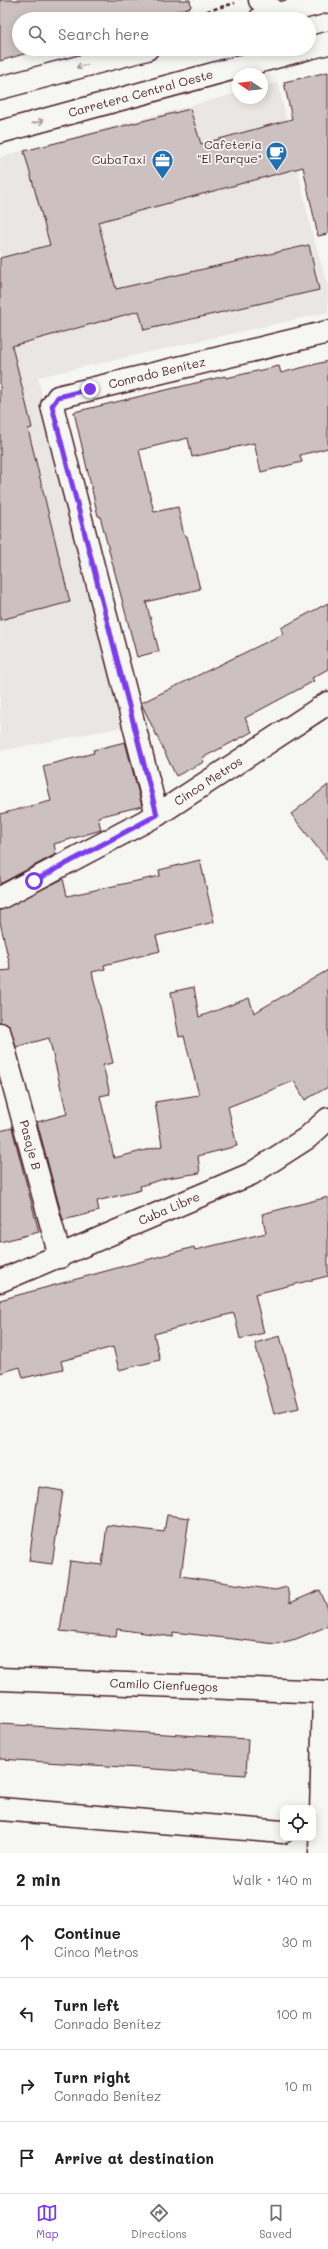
<!DOCTYPE html>
<meta charset="utf-8">
<style>
body{margin:0;font-family:Mali,sans-serif;background:#f2f2f2;color:#202124}
.controls{position:absolute;right:12px;bottom:12px;display:grid;overflow:hidden;border-radius:8px;box-shadow:0 2px 10px #0003}
.controls button{width:36px;height:36px;display:grid;place-items:center;padding:0;border:0;border-bottom:1px solid #e0e0e0;background:#fff;color:#202124;font:20px sans-serif}
.compass{position:absolute;left:232px;top:68px;width:36px;height:36px;border-radius:50%;background:#fff;box-shadow:0 2px 10px #0003;rotate:283deg}
.stop{position:absolute;width:12px;height:12px;margin:-9px;border:3px solid #7c3aed;border-radius:50%;background:#fff}
.stop.end{background:#7c3aed;border-color:#fff;box-shadow:0 1px 4px #0008}
.list{margin:0;padding:0;list-style:none}
h2{display:flex;justify-content:space-between;align-items:center;height:52px;margin:0;padding:0 16px;font-size:17px}
h2 small{font-size:13px;font-weight:400;color:#757577}
.list li{display:grid;grid-template-columns:26px 1fr auto;gap:12px;align-items:center;box-sizing:border-box;height:72px;padding:0 16px;border-top:1px solid #e0e0e0}
.list b{display:block;font-size:15px;white-space:nowrap}
.list p{margin:0;font-size:13px;white-space:nowrap;color:#757577}
.list em{font-size:13px;font-style:normal;color:#757577}
.icon{flex:none;width:22px;height:22px;fill:none;stroke:currentColor;stroke-width:2;stroke-linecap:round;stroke-linejoin:round}
.map{position:relative;flex:none;width:328px;height:1853px;overflow:hidden}
.search{position:absolute;background:#fff;box-shadow:0 2px 10px #0003;left:12px;right:12px;top:12px;height:44px;display:flex;align-items:center;gap:10px;box-sizing:border-box;padding:0 14px;border-radius:22px;color:#757577;font-size:15px}
.sheet{height:340px;background:#fff}
nav{display:flex;justify-content:space-around;align-items:center;box-sizing:border-box;height:56px;border-top:1px solid #e0e0e0;background:#fff;font-size:11px;color:#757577}
nav a{display:grid;justify-items:center;gap:2px}
nav .on{color:#7c3aed}
.map>svg:first-child{display:block}
.built{fill:#e9e6e3}
.building{fill:#ccc1c0;stroke:#4a1f2b}
.lines{fill:none;stroke-linecap:round;stroke-linejoin:round}
.minor-casing{stroke:#4a1f2b;stroke-width:25}
.major-casing{stroke:#4a1f2b;stroke-width:25}
.path{stroke:#4a1f2b;stroke-width:2.5;stroke-dasharray:4 3;stroke-linecap:butt}
.minor{stroke:#f6f6f2;stroke-width:22}
.major{stroke:#f6f6f2;stroke-width:22}
.oneway{stroke:#a99598}
.route{stroke:#7c3aed;stroke-width:5}
.labels{text-anchor:middle;stroke-width:3.5;stroke-linejoin:round;paint-order:stroke}
.street-label{font-size:12px;fill:#4a1f2b;stroke:#f6f6f2}
.poi-label{font-size:12px;fill:#4a1f2b;stroke:#f6f6f2;text-anchor:end}
</style>
<div class="map">
<svg width="328" height="1853" viewBox="0 0 328 1853">
<rect width="100%" height="100%" fill="#f6f6f2"/>
<filter id="ink" filterUnits="userSpaceOnUse"><feTurbulence type="fractalNoise" baseFrequency=".025" numOctaves="2"/><feDisplacementMap in="SourceGraphic" scale="8" xChannelSelector="R" yChannelSelector="G"/><feConvolveMatrix kernelMatrix="1 2 1 2 8 2 1 2 1" color-interpolation-filters="sRGB"/></filter>
<g filter="url(#ink)">
<path class="built" d="M278,83l34,150 16,53v26l-290,65 9,43 75,307 -122,24v-594l238,-64v5h24v-11z"/>
<g class="building">
<path d="M0,0h190l1,7 -42,12h-130v30h22l-41,12z"/>
<path d="M328,72v162l-10,2 -15,-69 -205,55 18,67 193,-44 10,45 -175,40 -5,-19 -127,35 20,82 -4,1 42,173 -70,18v-362l50,-13 -26,-94 166,-42 11,35 91,-25 -8,-37z"/>
<path d="M328,361v87l-28,7 2,7 -41,10 -7,-29 -62,14 -4,-19 -49,12 15,62 24,-5 6,29h3l13,53 -54,13 13,49 -22,6 -37,-141h-2l-24,-104 151,-36 1,2 53,-12 2,7z"/>
<path d="M328,603v66l-16,9 2,3 -69,37 7,14 -50,26 2,4 -28,14 -35,-73 142,-69 -2,-6z"/>
<path d="M125,742l17,64 -44,11 3,13 -47,14 2,10 -56,30v-70l51,-13 -8,-35 51,-13 -1,-3z"/>
<path d="M328,785v76l-37,-47z"/>
<path d="M200,860l14,62 -58,14 4,15 -56,14 1,4 -13,3 21,91 -10,2 7,29 -10,2 14,62 48,-12 -7,-44 44,-7 -15,-59 -5,1 -8,-45 23,-5 5,30 50,-19 5,15 74,-43v117l-23,13 -11,-19 -66,26 9,39 -39,10 2,17 -33,5 -27,8 1,4 -44,11 2,10 -36,9 -26,-98 30,-8 -18,-76 -33,9 -7,-22 -9,-3v-51l11,-1 -11,-48v-12l63,-31 4,17 93,-20 -1,-6z"/>
<path d="M12,1128l27,104 -39,10v-111z"/>
<path d="M328,1197v79l-73,18 9,39 -24,6 -6,-26 -80,21 6,26 -41,10 -6,-23 -52,14 2,8 -40,9 -3,-11 -20,6v-73l194,-53 1,3 71,-17 -4,-19z"/>
<path d="M280,1336l19,72 -25,6 -19,-71z"/>
<path d="M39,1487l24,4 -11,73 -23,-3z"/>
<path d="M167,1515l22,3 -8,58 94,14 12,-3 3,16 30,-13 8,19v17l-32,13 -20,5 -103,-12v5l-56,-8 -1,8 -56,-6 10,-70 32,4 5,-40 57,7z"/>
<path d="M0,1724l248,15 -2,36 -246,-16z"/>
</g>
<g class="lines">
<defs>
<g id="minor">
<path d="M260,0l25,19"/>
<path id="s1" d="M157,815l-105,-409 6,-9 270,-65"/>
<path id="s2" d="M0,898l157,-83 171,-112"/>
<path id="s3" d="M0,1034l60,223"/>
<path id="s4" d="M0,1281l251,-107 56,-36 21,-19"/>
<path id="s5" d="M0,1679l328,13"/>
<path d="M0,1809l283,23"/>
<path d="M320,1853l4,-159"/>
</g>
<g id="major">
<path d="M260,19l68,-18"/>
<path d="M309,48l19,-5"/>
<path d="M0,88l147,-39"/>
<path id="s6" d="M0,132l305,-83"/>
</g>
</defs>
<use href="#minor" class="minor-casing"/>
<use href="#major" class="major-casing"/>
<path class="path" d="M180,19l55,-16"/>
<use href="#minor" class="minor"/>
<use href="#major" class="major"/>
</g>
<defs><path id="oneway-shaft" d="M-6 0H5M1.5-3L5.5 0L1.5 3" fill="none" stroke-width="1.6" stroke-linecap="round" stroke-linejoin="round"/></defs>
<g class="oneway">
<use href="#oneway-shaft" transform="translate(82 66) rotate(165)"/>
<use href="#oneway-shaft" transform="translate(38 122) rotate(-15)"/>
</g>
</g>
<g class="lines" filter="url(#ink)">
<path class="route" d="M34,881l123,-66 -105,-409 6,-9 32,-8"/>
</g>
<defs>
<symbol id="cafe-pin" viewBox="-11 -11 22 30"><path d="M0 17L-7.5 6A9.5 9.5 0 1 1 7.5 6Z" fill="#1f6fb2" stroke="#f6f6f2"/><path d="M-5.5-4.5H6V0H3Q3 3.5 0 3.5H-2.5Q-5.5 3.5-5.5 0ZM3-3.2v2h1.7v-2ZM-6 4.5H4V6H-6Z" fill="#fff"/></symbol>
<symbol id="office-pin" viewBox="-11 -11 22 30"><path d="M0 17L-7.5 6A9.5 9.5 0 1 1 7.5 6Z" fill="#1f6fb2" stroke="#f6f6f2"/><path d="M-6-3h4V-5.5h4V-3h4V5H-6ZM-1-4.5V-3h2v-1.5ZM-6 0V1H6V0Z" fill="#fff"/></symbol>
</defs>
<g fill-rule="evenodd">
<use href="#cafe-pin" x="264" y="140" width="25" height="34"/>
<use href="#office-pin" x="150" y="148" width="25" height="34"/>
</g>
<g class="labels">
<g class="street-label">
<text dy="4" stroke="none"><textPath href="#s6" startOffset="146">Carretera Central Oeste</textPath></text>
<text dy="4" stroke="none"><textPath href="#s1" startOffset="535">Conrado Benítez</textPath></text>
<text dy="4" stroke="none"><textPath href="#s2" startOffset="239">Cinco Metros</textPath></text>
<text dy="4" stroke="none"><textPath href="#s3" startOffset="115">Pasaje B</textPath></text>
<text dy="4" stroke="none"><textPath href="#s4" startOffset="184">Cuba Libre</textPath></text>
<text dy="4" stroke="none"><textPath href="#s5" startOffset="164">Camilo Cienfuegos</textPath></text>
</g>
<g class="poi-label">
<text x="262" y="149">Cafeteria<tspan x="262" dy="14">"El Parque"</tspan></text>
<text x="146" y="164">CubaTaxi</text>
</g>
</g>
</svg>
<div class="controls">
<button><svg class="icon" aria-label="locate" viewBox="0 0 24 24"><circle cx="12" cy="12" r="6"/><path d="M12 2v4M12 18v4M2 12h4M18 12h4"/></svg></button>
</div>
<svg class="compass" viewBox="-18 -18 36 36"><path d="M0-13l5 13h-10z" fill="#e53935"/><path d="M0 13l5-13h-10z" fill="#757577"/></svg>
<div class="stop" style="left:34px;top:881px"></div>
<div class="stop end" style="left:90px;top:389px"></div>
<div class="search"><svg class="icon" aria-label="search" viewBox="0 0 24 24"><circle cx="10" cy="10" r="6"/><path d="M15 15l6 6"/></svg>Search here</div>
</div>
<section class="sheet">
<h2>2 min<small>Walk · 140 m</small></h2>
<ul class="list">
<li><svg class="icon" aria-label="ahead" viewBox="0 0 24 24"><path d="M12 20V5M6 11l6-6 6 6"/></svg><div><b>Continue</b><p>Cinco Metros</p></div><em>30 m</em></li>
<li><svg class="icon" aria-label="left" viewBox="0 0 24 24"><path d="M17 20v-9H6M10 6l-5 5 5 5"/></svg><div><b>Turn left</b><p>Conrado Benítez</p></div><em>100 m</em></li>
<li><svg class="icon" aria-label="right" viewBox="0 0 24 24"><path d="M7 20v-9h11M14 6l5 5-5 5"/></svg><div><b>Turn right</b><p>Conrado Benítez</p></div><em>10 m</em></li>
<li><svg class="icon" aria-label="arrive" viewBox="0 0 24 24"><path d="M6 21V4h12l-3 4 3 4H6"/></svg><div><b>Arrive at destination</b></div></li>
</ul>
</section>
<nav>
<a class="on"><svg class="icon" aria-label="map" viewBox="0 0 24 24"><path d="M3 6l6-2 6 2 6-2v14l-6 2-6-2-6 2zM9 4v14M15 6v14"/></svg>Map</a>
<a><svg class="icon" aria-label="directions" viewBox="0 0 24 24"><path d="M12 3l9 9-9 9-9-9zM9 14v-3h6M13 9l2 2-2 2"/></svg>Directions</a>
<a><svg class="icon" aria-label="saved" viewBox="0 0 24 24"><path d="M7 4h10v16l-5-4-5 4z"/></svg>Saved</a>
</nav>
